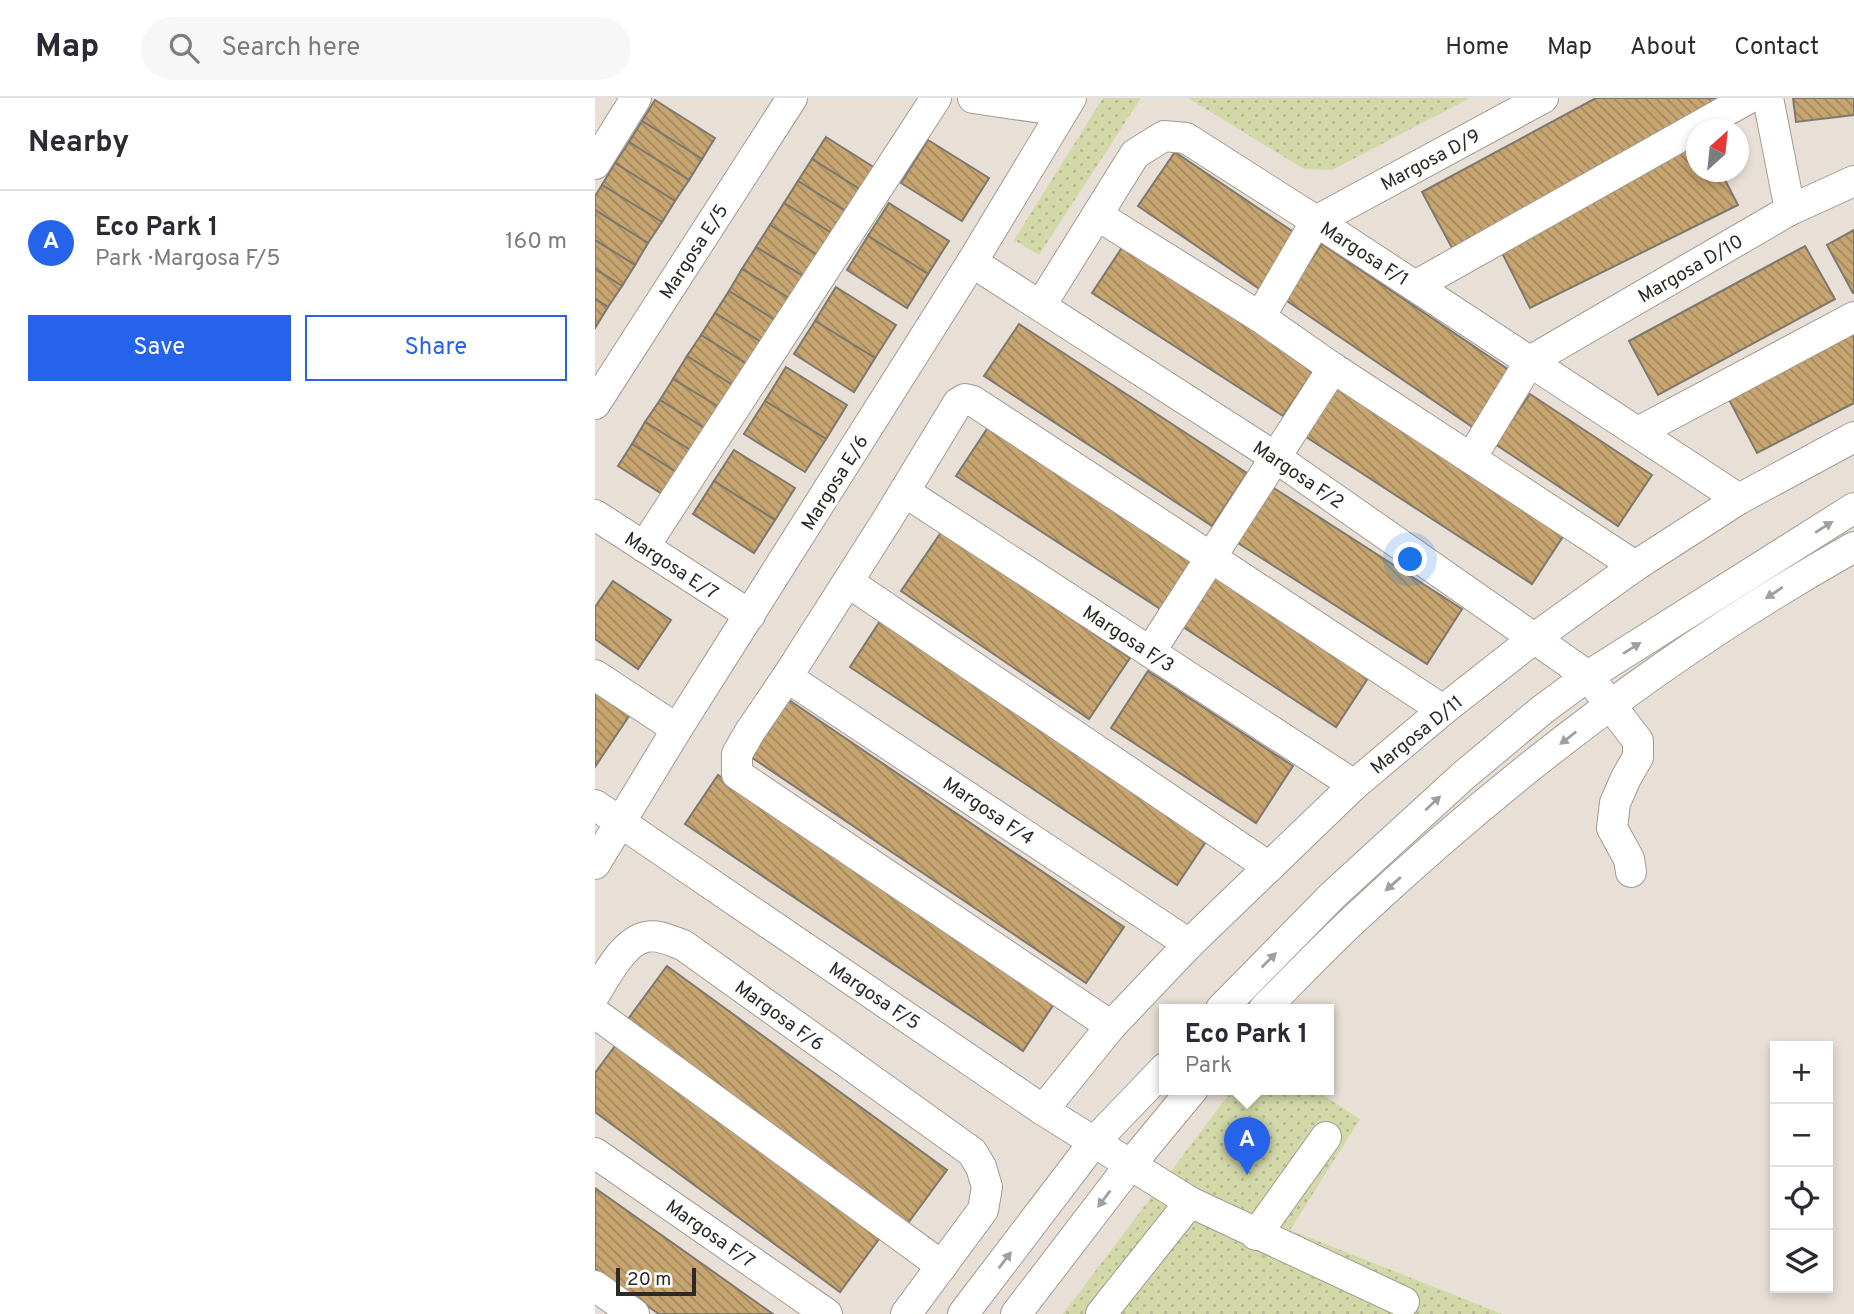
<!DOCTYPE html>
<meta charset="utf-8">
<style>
body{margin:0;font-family:Overpass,sans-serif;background:#f7f7f7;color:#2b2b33}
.controls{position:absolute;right:21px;bottom:21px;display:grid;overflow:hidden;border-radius:0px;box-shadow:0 4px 10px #0003}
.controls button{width:63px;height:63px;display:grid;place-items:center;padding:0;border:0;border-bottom:2px solid #e1e1e2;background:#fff;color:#2b2b33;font:35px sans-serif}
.compass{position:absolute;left:1091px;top:21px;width:63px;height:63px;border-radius:50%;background:#fff;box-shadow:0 4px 10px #0003;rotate:27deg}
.scale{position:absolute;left:21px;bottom:18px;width:80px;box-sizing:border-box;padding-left:7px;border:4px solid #2d2926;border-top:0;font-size:19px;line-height:24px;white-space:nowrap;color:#2d2926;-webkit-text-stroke:5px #fff;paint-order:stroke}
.you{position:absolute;left:816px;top:462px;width:24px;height:24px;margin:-18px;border:5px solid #fff;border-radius:50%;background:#1a73e8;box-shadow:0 0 0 10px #1a73e833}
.badge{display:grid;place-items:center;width:46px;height:46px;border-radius:50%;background:#2563eb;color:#fff;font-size:23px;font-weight:700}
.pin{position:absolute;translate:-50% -58px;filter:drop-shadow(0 2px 4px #0008)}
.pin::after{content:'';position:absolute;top:37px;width:24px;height:21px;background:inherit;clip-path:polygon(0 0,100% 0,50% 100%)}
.popup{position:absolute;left:564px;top:906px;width:175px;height:91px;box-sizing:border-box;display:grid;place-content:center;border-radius:0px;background:#fff;filter:drop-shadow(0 2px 5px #0005);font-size:23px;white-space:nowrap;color:#7c7c81}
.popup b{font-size:26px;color:#2b2b33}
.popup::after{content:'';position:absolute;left:50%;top:100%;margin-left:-14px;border:14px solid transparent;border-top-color:#fff}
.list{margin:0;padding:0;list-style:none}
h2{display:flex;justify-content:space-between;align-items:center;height:91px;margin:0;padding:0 28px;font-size:30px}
h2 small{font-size:23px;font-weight:400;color:#7c7c81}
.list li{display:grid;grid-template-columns:46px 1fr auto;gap:21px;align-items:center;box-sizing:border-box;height:105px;padding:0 28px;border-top:2px solid #e1e1e2}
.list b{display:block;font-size:26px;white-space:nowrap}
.list p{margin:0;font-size:23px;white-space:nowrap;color:#7c7c81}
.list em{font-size:23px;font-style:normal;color:#7c7c81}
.actions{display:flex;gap:14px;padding:21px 28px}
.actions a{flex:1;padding:16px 0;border:2px solid #2563eb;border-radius:0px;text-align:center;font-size:24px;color:#2563eb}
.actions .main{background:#2563eb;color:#fff}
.icon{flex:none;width:38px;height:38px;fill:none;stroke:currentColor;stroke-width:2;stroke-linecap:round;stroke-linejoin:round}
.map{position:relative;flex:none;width:1259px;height:1216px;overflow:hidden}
header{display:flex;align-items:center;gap:42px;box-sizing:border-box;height:98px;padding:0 35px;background:#fff;border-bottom:2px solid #e1e1e2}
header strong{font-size:33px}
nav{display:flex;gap:38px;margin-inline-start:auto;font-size:24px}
.search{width:490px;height:63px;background:#f7f7f7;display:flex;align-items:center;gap:18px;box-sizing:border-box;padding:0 24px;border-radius:38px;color:#7c7c81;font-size:26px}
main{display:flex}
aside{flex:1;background:#fff}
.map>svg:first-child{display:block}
.park{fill:url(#park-dots)}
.building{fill:url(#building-back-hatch);stroke:#7e786e;stroke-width:2}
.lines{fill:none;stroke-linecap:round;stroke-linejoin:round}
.minor-casing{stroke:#a39b92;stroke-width:32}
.minor{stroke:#fff;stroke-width:30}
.oneway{fill:#a09f9d}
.labels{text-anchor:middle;stroke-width:7;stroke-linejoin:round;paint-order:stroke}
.street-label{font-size:19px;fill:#2d2926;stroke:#fff}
</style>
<header>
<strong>Map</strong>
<div class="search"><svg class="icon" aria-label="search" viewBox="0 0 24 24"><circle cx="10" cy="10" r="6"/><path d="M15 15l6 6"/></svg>Search here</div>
<nav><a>Home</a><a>Map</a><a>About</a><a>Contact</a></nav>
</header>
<main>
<aside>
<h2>Nearby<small></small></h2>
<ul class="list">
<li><span class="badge">A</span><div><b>Eco Park 1</b><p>Park · Margosa F/5</p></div><em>160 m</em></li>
</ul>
<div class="actions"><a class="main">Save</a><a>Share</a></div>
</aside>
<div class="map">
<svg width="1259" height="1216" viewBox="0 0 1259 1216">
<defs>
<pattern id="park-dots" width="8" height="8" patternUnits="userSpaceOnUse" patternTransform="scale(1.75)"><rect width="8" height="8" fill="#d3d8a8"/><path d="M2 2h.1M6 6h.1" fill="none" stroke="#b5b990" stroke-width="1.8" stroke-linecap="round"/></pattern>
<pattern id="building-back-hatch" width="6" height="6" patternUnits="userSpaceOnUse" patternTransform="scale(1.75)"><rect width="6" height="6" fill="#c7a570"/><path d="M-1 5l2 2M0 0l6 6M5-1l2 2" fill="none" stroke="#a2865c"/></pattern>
</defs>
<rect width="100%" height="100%" fill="#e8dfd6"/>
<g class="park">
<path d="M508,0h38l-102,157 -25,-15z"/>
<path d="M593,0h282l-138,72 -28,-1z"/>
<path d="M638,991h80l47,30 -70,111 212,84h-439z"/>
</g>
<g class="building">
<path d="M1001,0h127l-271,150 -30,-56z"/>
<path d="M1198,0h61v17l-58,7z"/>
<path d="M60,2l60,38 -13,21 -60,-38z"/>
<path d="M47,23l60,38 -13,21 -60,-38z"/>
<path d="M231,39l49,31 -14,22 -49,-31z"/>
<path d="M333,42l61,38 -27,43 -61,-38z"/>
<path d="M34,44l60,38 -14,21 -60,-38z"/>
<path d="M1101,46v28h25l17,33 -208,103 -33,-65z"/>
<path d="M580,54l123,83 -37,55 -123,-84z"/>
<path d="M217,61l49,31 -14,22 -49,-31z"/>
<path d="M20,65l60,38 -13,21 -60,-37z"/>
<path d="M203,83l49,31 -14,22 -49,-31z"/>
<path d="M7,87l60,37 -14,21 -53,-33v-14z"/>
<path d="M189,105l49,31 -14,22 -49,-31z"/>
<path d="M294,105l60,38 -21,33 -60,-38z"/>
<path d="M0,112l53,33 -13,22 -40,-25z"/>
<path d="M175,127l49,31 -13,22 -50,-31z"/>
<path d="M1259,132v63h-1l-26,-48z"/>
<path d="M273,138l60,38 -21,34 -60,-38z"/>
<path d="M0,142l40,25 -13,21 -27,-17z"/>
<path d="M530,145l191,124 -33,49 -191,-123z"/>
<path d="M727,146l190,128 -38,56 -190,-129z"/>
<path d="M1210,148l30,53 -177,96 -29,-54z"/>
<path d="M161,149l50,31 -14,22 -50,-31z"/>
<path d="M0,171l27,17 -14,21 -13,-8z"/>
<path d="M147,171l50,31 -14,22 -49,-31z"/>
<path d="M241,189l60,38 -21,33 -60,-37z"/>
<path d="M134,193l49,31 -14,22 -49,-31z"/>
<path d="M0,201l13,8 -13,21z"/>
<path d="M120,215l49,31 -14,22 -49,-31z"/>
<path d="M220,223l60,37 -21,34 -60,-38z"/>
<path d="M424,226l228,149 -35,53 -228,-150z"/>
<path d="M1259,226v79l-97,50 -33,-63z"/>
<path d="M106,237l49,31 -13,22 -50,-32z"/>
<path d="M92,258l50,32 -15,21 -49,-30z"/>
<path d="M191,269l61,38 -21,34 -61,-38z"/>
<path d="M78,281l49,30 -13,22 -49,-31z"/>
<path d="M736,281l235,153 -34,52 -235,-153z"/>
<path d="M935,296l122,81 -34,51 -123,-82z"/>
<path d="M65,302l49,31 -14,22 -50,-31z"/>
<path d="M170,303l61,38 -21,33 -61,-38z"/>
<path d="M50,324l50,31 -14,22 -49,-31z"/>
<path d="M396,325l209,136 -35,53 -209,-136z"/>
<path d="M37,346l49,31 -14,22 -49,-31z"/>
<path d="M139,352l61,38 -20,32 -61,-39z"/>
<path d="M119,383l61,39 -21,33 -61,-39z"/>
<path d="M671,385l196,126 -35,55 -197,-126z"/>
<path d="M347,433l188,127 -41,61 -188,-128z"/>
<path d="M623,469l156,102 -38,58 -156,-102z"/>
<path d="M18,483l58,39 -33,49 -43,-30v-32z"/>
<path d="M289,517l327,219 -34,51 -327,-218z"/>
<path d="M553,573l145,95 -37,57 -145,-95z"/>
<path d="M0,582l40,27 -40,60z"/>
<path d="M194,602l335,227 -38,56 -335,-226z"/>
<path d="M123,677l338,226 -33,50 -338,-227z"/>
<path d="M72,868l280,204 -39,53 -280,-204z"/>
<path d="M23,944l264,193 -42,57 -245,-180v-39z"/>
<path d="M0,1090l178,126h-114l-64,-45z"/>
</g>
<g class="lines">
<defs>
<g id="minor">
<path d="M378,0l90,13"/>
<path d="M1173,0l22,112"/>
<path d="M0,66l41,-66"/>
<path d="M502,117l163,102 73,51 302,198"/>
<path d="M377,164l303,195 313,219 50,65v16l-12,21 -11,25 -3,25 17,31 2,13"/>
<path d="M820,188l334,-188"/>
<path d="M446,207l94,-151 29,-18 22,2 130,83 423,278"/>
<path d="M665,219l56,-96 227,-123"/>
<path d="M0,306l197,-306"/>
<path d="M1043,334l216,-115"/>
<path d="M876,360l59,-97 260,-151 64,-29"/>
<path d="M310,394l449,293"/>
<path d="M0,417l155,100"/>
<path d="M49,449l292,-449"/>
<path d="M253,484l421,285"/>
<path d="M555,554l183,-284"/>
<path d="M0,577l82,54"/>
<path d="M192,579l402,267"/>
<path d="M0,707l448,305 147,92 214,100"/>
<path d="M0,766l82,-135 295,-467 99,-164"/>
<path d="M0,896c11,-18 29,-53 51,-57 13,-3 25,4 37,8l289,207 9,15 6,20 -4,23 -77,104"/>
<path d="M626,911l112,-114 130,-119 79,-66 46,-34 266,-168"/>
<path d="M669,911c33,-33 64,-66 98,-97 148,-138 316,-266 492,-365"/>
<path d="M0,915l347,253"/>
<path d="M516,928l-374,-252v-20l12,-21 38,-56 100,-157 71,-117 7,-4 8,2 470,309"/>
<path d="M448,1012l68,-84 78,-82 165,-159 89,-75 93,-73 99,-71 104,-67 115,-62"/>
<path d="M0,1055l232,161"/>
<path d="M661,1137l70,-98"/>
<path d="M0,1188l39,28"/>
<path d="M368,1216l131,-172 71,-74"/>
<path d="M421,1216l115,-150 62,-75"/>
<path d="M506,1216l89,-112"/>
</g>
</defs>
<use href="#minor" class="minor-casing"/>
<use href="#minor" class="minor"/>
</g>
<defs><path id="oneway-solid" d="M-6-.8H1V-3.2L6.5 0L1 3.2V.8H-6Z" transform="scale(1.75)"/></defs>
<g class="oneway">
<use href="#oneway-solid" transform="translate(1229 429) rotate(-32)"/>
<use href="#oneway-solid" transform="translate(1179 495) rotate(146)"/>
<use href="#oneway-solid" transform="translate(1037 550) rotate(-32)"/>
<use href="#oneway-solid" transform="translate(973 640) rotate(142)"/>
<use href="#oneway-solid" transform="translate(838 705) rotate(-43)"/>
<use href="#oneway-solid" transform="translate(798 786) rotate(139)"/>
<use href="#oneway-solid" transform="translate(674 862) rotate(-45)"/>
<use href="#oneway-solid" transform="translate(509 1101) rotate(127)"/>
<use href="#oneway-solid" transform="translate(410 1162) rotate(-53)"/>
</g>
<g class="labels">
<g class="street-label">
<text transform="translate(835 61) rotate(-28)" y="7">Margosa D/9</text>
<text transform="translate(98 153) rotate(-57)" y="7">Margosa E/5</text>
<text transform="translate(770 155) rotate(33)" y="7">Margosa F/1</text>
<text transform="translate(1095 170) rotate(-30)" y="7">Margosa D/10</text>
<text transform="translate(704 376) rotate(34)" y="7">Margosa F/2</text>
<text transform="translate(239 384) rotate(-58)" y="7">Margosa E/6</text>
<text transform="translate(77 467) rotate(33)" y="7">Margosa E/7</text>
<text transform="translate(534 540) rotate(33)" y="7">Margosa F/3</text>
<text transform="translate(821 636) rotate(-39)" y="7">Margosa D/11</text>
<text transform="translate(394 712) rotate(34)" y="7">Margosa F/4</text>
<text transform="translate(280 897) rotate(34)" y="7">Margosa F/5</text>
<text transform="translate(185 917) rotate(36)" y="7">Margosa F/6</text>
<text transform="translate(116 1135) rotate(35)" y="7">Margosa F/7</text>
</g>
</g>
</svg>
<div class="controls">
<button>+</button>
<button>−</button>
<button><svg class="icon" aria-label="locate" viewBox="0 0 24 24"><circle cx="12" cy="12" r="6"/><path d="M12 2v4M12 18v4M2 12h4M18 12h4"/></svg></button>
<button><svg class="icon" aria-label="layers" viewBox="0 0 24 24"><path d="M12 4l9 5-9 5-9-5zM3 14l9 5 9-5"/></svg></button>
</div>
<svg class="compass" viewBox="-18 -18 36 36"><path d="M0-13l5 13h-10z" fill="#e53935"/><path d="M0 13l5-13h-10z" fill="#7c7c81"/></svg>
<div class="scale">20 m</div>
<div class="you"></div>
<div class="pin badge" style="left:652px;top:1077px">A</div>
<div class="popup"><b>Eco Park 1</b>Park</div>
</div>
</main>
